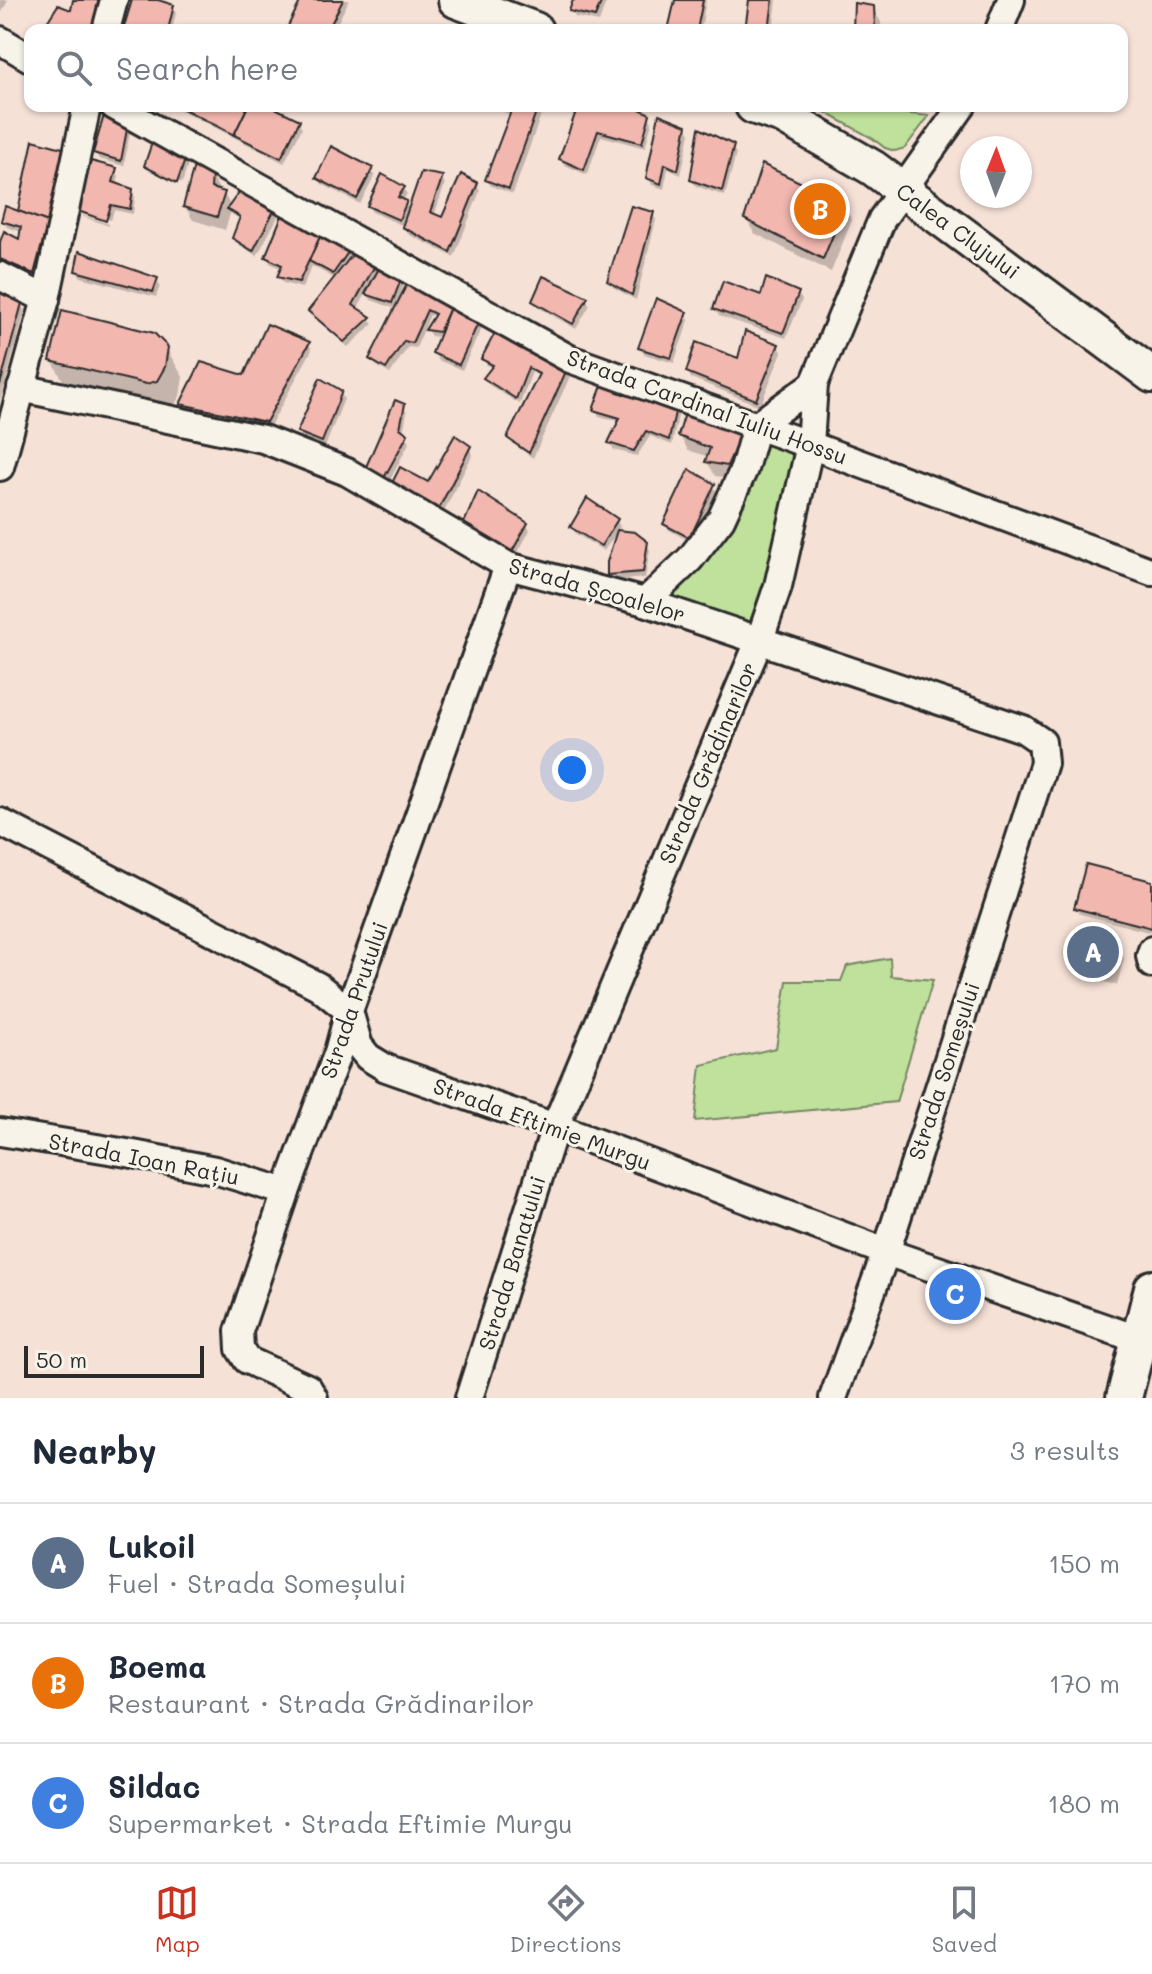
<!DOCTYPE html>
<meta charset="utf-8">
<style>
body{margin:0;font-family:Mali,sans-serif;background:#f2f2f3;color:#1f2937}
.compass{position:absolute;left:960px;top:136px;width:72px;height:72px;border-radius:50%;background:#fff;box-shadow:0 2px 6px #0004;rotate:1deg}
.scale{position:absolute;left:24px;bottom:20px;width:180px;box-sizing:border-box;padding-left:8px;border:4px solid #2b2b2b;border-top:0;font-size:22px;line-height:28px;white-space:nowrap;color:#2b2b2b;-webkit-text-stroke:6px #f7f3e8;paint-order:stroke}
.you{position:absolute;left:572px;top:770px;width:28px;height:28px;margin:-20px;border:6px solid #fff;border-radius:50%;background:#1a73e8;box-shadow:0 0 0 12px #1a73e833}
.badge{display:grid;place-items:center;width:52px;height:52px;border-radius:50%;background:#c8321e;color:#fff;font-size:26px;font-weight:700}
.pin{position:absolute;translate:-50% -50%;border:4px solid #fff;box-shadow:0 2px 8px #0006}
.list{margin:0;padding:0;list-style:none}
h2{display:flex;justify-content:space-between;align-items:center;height:104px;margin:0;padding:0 32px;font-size:34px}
h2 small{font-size:26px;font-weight:400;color:#747a83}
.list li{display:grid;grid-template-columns:52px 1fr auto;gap:24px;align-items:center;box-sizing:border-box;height:120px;padding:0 32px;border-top:2px solid #e0e1e3}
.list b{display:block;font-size:30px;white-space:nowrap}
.list p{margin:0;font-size:26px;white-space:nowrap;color:#747a83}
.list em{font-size:26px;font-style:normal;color:#747a83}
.icon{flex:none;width:44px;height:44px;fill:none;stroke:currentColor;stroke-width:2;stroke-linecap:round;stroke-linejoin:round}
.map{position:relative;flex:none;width:1152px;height:1398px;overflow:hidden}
.search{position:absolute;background:#fff;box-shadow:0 2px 6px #0004;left:24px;right:24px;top:24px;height:88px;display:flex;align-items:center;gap:20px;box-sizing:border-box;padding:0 28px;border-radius:16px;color:#747a83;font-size:30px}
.sheet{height:464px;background:#fff}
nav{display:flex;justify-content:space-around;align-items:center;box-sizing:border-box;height:112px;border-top:2px solid #e0e1e3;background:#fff;font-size:22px;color:#747a83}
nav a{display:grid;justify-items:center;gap:4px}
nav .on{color:#c8321e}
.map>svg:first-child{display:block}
.green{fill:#bfe19b;stroke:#758663;stroke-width:2}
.shadow{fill:#0003}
.building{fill:#f2b7af;stroke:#2b2b2b;stroke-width:2}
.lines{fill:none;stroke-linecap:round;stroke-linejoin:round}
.minor-casing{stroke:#2b2b2b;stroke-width:32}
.major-casing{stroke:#2b2b2b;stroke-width:40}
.minor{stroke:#f7f3e8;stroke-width:26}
.major{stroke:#f7f3e8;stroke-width:34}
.labels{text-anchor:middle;stroke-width:6;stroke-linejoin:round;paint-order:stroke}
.street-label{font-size:22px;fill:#2b2b2b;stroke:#f7f3e8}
</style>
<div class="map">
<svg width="1152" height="1398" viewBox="0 0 1152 1398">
<rect width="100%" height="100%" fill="#f6e1d7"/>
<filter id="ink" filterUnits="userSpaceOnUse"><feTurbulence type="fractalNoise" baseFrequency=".0125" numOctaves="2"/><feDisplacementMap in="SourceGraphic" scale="16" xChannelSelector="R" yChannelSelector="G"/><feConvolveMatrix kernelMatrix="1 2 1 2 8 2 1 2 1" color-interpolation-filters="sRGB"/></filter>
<g filter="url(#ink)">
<g class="green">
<path d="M814,106h28l87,10 -24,32 -10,3 -10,-3 -13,-10z"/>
<path d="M752,442l58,3 -50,194 -115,-37 45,-43z"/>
<path d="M890,958l1,18 42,4 -37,122 -201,19 6,-56 75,-17 11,-67h54l6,-15z"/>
</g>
<g class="shadow">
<path d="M0,0h8l-6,12 -2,-2z"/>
<path d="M134,0h17l22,6 3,7 -4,17h-47z"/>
<path d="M303,0h46l-15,30h-46z"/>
<path d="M575,0h32l-8,22 -24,-5 -4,-6z"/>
<path d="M677,0h29l-5,30h-31z"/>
<path d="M751,0h26l-4,30h-26z"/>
<path d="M872,8l9,14v7l6,1h-32z"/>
<path d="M173,106h107l-2,5 20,10 4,7 -18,35z"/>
<path d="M490,106h54l-31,88 -22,-8 -4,-6 24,-65z"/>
<path d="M581,106h48l19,9 4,7 -7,26 -44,-12 -14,39 -22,-10 -4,-6z"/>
<path d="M126,126l4,6 -6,34 -25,-7 -4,-6z"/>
<path d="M686,126l4,7 -9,42 -13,-6 -4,20 -12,-4 -3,-7z"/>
<path d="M155,139l34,23 -7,21 -34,-17v3l-2,-4z"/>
<path d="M732,147l4,7 -11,42 -29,-10 -4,-6z"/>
<path d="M64,151l-27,128 -37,-16v-16l21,-5 1,-10 -15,-5 -4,-6 16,-7z"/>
<path d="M115,169l4,7 -2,9 15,6 3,6 -2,17 -19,-4 -3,10 -29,-10v4l-2,-3z"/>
<path d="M371,169l4,7 -15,28 -38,-20 -4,-6z"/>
<path d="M211,175l8,14v3l5,2 7,13 13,-19 37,23 -24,45 -19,-12 -4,-6 7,-18 -8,-5 -2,-4 -6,19 -32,-10 -8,-14z"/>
<path d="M441,178l4,6 -11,32 9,3 34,-34 3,6 -26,66 -46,-23 -4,-8 -32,-14 -3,-7 34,-17 4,6 -5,7 3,2 5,7z"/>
<path d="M844,206l8,14 -21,52 -77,-39 -8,-14z"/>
<path d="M286,211l119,71 -4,11 3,1 6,-12 68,39 4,6 -20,43 -24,-10 -4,-7 6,-16 -9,-1 -4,-6 8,-13 -5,-2 -14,33 -8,-1 -18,27 -15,-9 -4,-6 25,-50 -25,-9 -4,-8 -10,18 12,8 4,6 -25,23 -34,-30 -4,-6 26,-32 -24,-13 -10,22 -19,-5 -4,-7 3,-7 -12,-6 -3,-6z"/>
<path d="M653,214l3,6 -20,80 -23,-13 -4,-6z"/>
<path d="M82,215l27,9v2l-25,-9z"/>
<path d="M77,271l79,8 4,7 -4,11 -75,-20z"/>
<path d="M798,294l4,6 -16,38 -67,-22 -4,-7 48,-12z"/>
<path d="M0,295l21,10 4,6 -25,91z"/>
<path d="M586,299l4,6 -14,24 -38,-22 -4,-6z"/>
<path d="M685,314l4,6 -15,43 -30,-9 -4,-6z"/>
<path d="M309,344l3,6 -43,78 -83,-18 -4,-6 63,-27z"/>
<path d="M778,345l4,7 -22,54 -69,-28 -3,-6 52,-12z"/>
<path d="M166,348l17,29 -3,19 -8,13 -104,-20 -16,-28z"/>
<path d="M483,359l84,9 4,6 -38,84 -20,-14 -4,-6 31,-61 -8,-5 -12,32 -31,-19 -4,-7 8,-10 -6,-3z"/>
<path d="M605,382l74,29 -7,34 -22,-9 -13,20 -23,-6 -4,-7 11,-21 -22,-6 -3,-7z"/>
<path d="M340,392l4,7 -19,48 -22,-8 -4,-7z"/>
<path d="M403,406l4,6 -4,21 7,8 -22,43 -17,-8z"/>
<path d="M731,428l15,24 -11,27 -20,-3 -8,-14 2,-5 -21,-7 -8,-14z"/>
<path d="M469,448l4,6 -32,63 -44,-25 32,-8z"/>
<path d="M713,486l4,6 -24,51 -24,-13 -4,-6z"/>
<path d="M617,521l3,6 -16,24 -28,-17 -4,-7z"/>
<path d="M526,524l4,6 -16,30 -45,-29z"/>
<path d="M646,543l4,7 -5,28 -33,3 -3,-6z"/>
<path d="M1152,883v50l-72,-19 -4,-6z"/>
<path d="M1115,944l9,14 -7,27 -38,-9 -8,-14z"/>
</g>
<g class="building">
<path d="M73,0h33l-7,30h-57l16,-25 13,5z"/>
<path d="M132,0h26l16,5 -6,25h-45z"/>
<path d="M301,0h42l-15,30h-42z"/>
<path d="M573,0h29l-7,17 -26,-6z"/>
<path d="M675,0h28l-6,30h-29z"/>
<path d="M749,0h24l-4,30h-24z"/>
<path d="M854,3l20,3 1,22 12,-1v3h-34z"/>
<path d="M178,106h70l-14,29z"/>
<path d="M248,106h23l29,14 -19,38 -47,-23z"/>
<path d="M498,106h40l-29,83 -24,-9 26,-69z"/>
<path d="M578,106h56l16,8 -8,29 -44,-12 -14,39 -25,-11z"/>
<path d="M105,112l23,12 -7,37 -28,-8z"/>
<path d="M659,114l28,11 -9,45 -13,-6 -4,20 -15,-6z"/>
<path d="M699,128l35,17 -12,46 -32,-11z"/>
<path d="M154,137l33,17 -10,29 -33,-17z"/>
<path d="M33,140l33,9 -18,73 -30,-11z"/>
<path d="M331,146l42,22 -16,31 -41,-21z"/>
<path d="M91,161l26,7 -4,14 20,7 -3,20 -19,-4 -5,16 -28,-10z"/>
<path d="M762,164l84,40 -23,55 -79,-40z"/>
<path d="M194,166l18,8 -1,14 14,4 -8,25 -34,-10z"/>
<path d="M421,172l22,4 -13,36 12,5 19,-43 17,9 -28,69 -48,-25z"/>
<path d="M382,174l23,13 -7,10 9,4 -8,19 -32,-14z"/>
<path d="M244,185l34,18 -25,48 -21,-13 8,-21 -13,-8z"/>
<path d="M5,206l43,16 -14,52 -34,-15v-17l4,-11 15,8 2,-12 -20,-6z"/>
<path d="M631,206l23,6 -22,83 -25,-14z"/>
<path d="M285,208l39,20 -25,54 -22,-5 5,-12 -17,-8z"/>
<path d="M324,228l29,17 -20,29 -24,-13z"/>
<path d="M356,250l22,10 -25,45 18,12 -27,25 -36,-31z"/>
<path d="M79,251l79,27 -5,14 -78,-21z"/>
<path d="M383,261l20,13 -11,29 -27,-9z"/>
<path d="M543,276l45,21 -15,27 -41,-23z"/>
<path d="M766,278l33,14 -16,41 -70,-24 10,-28 38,14z"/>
<path d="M409,280l44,21 -14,31 -14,-2 10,-16 -8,-4 -15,33 -8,-2 -18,28 -17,-10z"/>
<path d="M0,293l22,10 -22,82z"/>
<path d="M656,298l31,14 -16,46 -33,-10z"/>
<path d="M451,305l29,14 -21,46 -27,-12z"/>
<path d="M62,310l92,23 14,14 -3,20 -8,14 -11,3 -96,-23z"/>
<path d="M267,324l43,18 -44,80 -86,-18 21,-42 43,13z"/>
<path d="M497,329l71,38 -39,86 -22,-15 32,-64 -11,-6 -12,31 -33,-21 10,-13 -12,-6z"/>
<path d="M745,331l34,13 -23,56 -70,-28 10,-30 42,16z"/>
<path d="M320,378l22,13 -20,51 -25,-10z"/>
<path d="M604,380l73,23 -8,37 -23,-9 -12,20 -26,-8 12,-25 -27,-8z"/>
<path d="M395,400l10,4 -5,24 8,6 -24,44 -19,-9z"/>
<path d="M686,410l46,17 8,10 -13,29 -22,-4 5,-14 -32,-12z"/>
<path d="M455,435l16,11 -34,66 -46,-27 9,-18 28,15z"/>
<path d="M689,469l26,15 -25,54 -27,-14z"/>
<path d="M478,491l50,32 -18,32 -47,-30z"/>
<path d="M587,498l31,21 -17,27 -31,-19z"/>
<path d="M617,530l18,2 13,10 -5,30 -36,3v-13z"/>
<path d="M1086,864l66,17v47l-78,-20z"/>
<path d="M1076,932l41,10 -7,30 -41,-9z"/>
</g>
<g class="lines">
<defs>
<g id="minor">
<path d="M106,30l8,-30"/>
<path d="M999,30l12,-30"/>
<path d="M0,40l30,18"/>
<path d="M114,106l456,253 240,86 342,127"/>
<path d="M0,276l46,23"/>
<path d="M21,388l242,51 84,33 161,94 137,36 378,127 19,13 2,21 -158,489 -53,146"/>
<path d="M0,467l46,-168 41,-193"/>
<path d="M645,602l45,-43 31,-40 23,-50 12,-43 58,-42"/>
<path d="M0,822l318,164 31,25 10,35 9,11 18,11 169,59 331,125 266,92"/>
<path d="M1152,950l-2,6 2,8"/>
<path d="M0,1132l133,22 82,16 71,22"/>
<path d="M314,1398l-6,-10 -61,-28 -7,-11 -1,-18 47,-139 52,-140 11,-41 159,-445"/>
<path d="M469,1398l86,-271 205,-488 18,-53 32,-141 4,-61 68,-165 80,-113"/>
</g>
<g id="major">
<path d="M456,0l79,30"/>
<path d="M753,106l30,10 90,52 279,207"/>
<path d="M1124,1398l28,-110"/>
</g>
</defs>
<use href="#minor" class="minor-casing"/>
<use href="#major" class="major-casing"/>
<use href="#minor" class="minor"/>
<use href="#major" class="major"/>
</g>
</g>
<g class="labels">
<g class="street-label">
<text transform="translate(958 231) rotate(36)" y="8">Calea Clujului</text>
<text transform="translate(707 407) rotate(20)" y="8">Strada Cardinal Iuliu Hossu</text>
<text transform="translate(597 590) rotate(16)" y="8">Strada Școalelor</text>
<text transform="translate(708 763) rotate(-67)" y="8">Strada Grădinarilor</text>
<text transform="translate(354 1000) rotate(-71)" y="8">Strada Prutului</text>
<text transform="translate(944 1071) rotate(-72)" y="8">Strada Someșului</text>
<text transform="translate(542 1124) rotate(20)" y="8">Strada Eftimie Murgu</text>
<text transform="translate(144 1159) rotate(11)" y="8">Strada Ioan Rațiu</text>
<text transform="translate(512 1263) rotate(-73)" y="8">Strada Banatului</text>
</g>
</g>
</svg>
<svg class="compass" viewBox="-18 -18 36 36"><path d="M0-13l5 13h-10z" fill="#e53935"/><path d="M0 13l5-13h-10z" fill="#747a83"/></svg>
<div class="scale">50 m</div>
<div class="you"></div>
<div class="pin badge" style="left:1093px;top:952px;background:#5c6f8a">A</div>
<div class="pin badge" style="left:820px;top:209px;background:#e8710a">B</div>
<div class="pin badge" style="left:955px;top:1294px;background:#3f7fe0">C</div>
<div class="search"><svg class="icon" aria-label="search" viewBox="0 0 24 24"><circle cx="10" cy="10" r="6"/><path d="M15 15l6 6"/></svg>Search here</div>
</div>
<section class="sheet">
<h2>Nearby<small>3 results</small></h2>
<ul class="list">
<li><span class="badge" style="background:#5c6f8a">A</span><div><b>Lukoil</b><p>Fuel · Strada Someșului</p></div><em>150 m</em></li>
<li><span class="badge" style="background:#e8710a">B</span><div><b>Boema</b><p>Restaurant · Strada Grădinarilor</p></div><em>170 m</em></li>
<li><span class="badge" style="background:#3f7fe0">C</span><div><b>Sildac</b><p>Supermarket · Strada Eftimie Murgu</p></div><em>180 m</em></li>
</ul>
</section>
<nav>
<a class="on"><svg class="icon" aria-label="map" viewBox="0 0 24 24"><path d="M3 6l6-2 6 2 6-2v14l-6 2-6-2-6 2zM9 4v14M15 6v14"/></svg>Map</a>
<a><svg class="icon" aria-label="directions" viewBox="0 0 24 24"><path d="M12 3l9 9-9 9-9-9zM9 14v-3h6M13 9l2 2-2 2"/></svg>Directions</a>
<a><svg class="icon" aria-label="saved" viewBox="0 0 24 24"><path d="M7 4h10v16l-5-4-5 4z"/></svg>Saved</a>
</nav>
